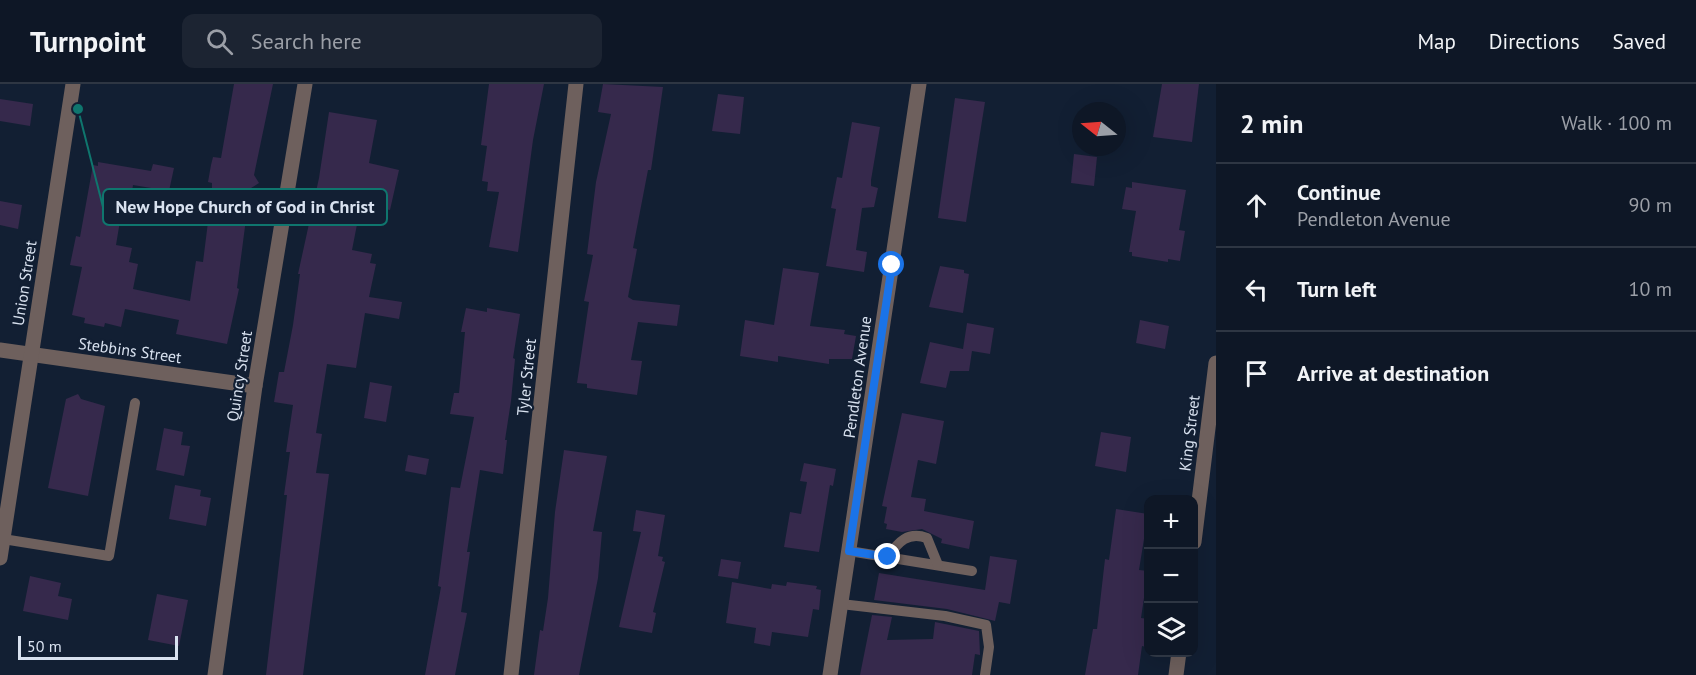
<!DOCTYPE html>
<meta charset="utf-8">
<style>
body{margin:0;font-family:"PT Sans",sans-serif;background:#1c2432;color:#f1f3f6}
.controls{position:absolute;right:18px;bottom:18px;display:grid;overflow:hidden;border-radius:12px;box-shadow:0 6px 24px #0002}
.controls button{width:54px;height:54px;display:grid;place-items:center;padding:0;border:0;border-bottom:2px solid #2e3643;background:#0e1726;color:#f1f3f6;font:30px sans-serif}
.compass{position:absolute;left:1072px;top:18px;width:54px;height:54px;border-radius:50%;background:#0e1726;box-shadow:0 6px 24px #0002;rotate:287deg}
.scale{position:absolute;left:18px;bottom:15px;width:160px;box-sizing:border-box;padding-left:6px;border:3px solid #d8e1ef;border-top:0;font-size:16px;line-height:21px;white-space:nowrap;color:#d8e1ef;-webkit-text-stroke:4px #121f33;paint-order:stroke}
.stop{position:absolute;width:18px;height:18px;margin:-14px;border:4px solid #1a73e8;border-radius:50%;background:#fff}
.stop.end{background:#1a73e8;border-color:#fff;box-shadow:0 2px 6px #0008}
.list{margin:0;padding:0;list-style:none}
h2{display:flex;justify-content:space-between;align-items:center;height:78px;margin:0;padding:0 24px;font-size:26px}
h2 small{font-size:20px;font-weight:400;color:#9b9fa7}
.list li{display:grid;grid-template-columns:39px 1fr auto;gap:18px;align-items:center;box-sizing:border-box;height:84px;padding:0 24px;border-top:2px solid #2e3643}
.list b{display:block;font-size:22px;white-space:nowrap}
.list p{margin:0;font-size:20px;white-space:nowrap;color:#9b9fa7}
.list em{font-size:20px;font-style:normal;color:#9b9fa7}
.icon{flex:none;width:33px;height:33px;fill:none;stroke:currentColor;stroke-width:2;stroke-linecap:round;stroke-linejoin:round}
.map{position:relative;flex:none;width:1216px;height:591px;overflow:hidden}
header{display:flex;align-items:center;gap:36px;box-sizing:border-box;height:84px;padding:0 30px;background:#0e1726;border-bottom:2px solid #2e3643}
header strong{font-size:28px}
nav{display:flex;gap:33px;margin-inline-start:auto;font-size:21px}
.search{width:420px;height:54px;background:#1c2432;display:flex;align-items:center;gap:15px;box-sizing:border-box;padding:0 21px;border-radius:12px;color:#9b9fa7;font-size:22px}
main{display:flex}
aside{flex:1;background:#0e1726}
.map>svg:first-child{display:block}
.building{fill:#36294c}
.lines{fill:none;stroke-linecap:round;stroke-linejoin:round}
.service{stroke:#6e605d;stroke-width:10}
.minor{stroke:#6e605d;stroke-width:15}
.tertiary{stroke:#6e605d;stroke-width:15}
.route{stroke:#1a73e8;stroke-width:8}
.labels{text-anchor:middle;stroke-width:4.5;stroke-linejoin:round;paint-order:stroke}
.street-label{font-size:16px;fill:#d8e1ef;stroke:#121f33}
.leader{fill:none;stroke:#0f766e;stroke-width:2}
.callout-dot{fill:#0f766e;stroke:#121f33;stroke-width:2}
.callout{fill:#121f33;stroke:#0f766e;stroke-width:2}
.callout-label{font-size:18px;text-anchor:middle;font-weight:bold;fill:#d8e1ef}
</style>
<header>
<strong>Turnpoint</strong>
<div class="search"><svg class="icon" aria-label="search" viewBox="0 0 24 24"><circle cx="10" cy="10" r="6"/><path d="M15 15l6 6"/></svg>Search here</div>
<nav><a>Map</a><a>Directions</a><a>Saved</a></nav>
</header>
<main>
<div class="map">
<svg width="1216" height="591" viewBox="0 0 1216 591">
<rect width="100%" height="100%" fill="#121f33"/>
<g class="building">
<path d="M234,0h39l-19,91 5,8 -8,5 -2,8 -12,92 2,1 -12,55 -51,-10 3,-14 -54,-11 -4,18 -16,-4 -1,4 -20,-4 1,-5 -13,-3 10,-48 -12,-2 6,-29 4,1 13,-72 5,1v-4l53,9 2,-7 21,4 -5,23 -36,-6 -2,13 -7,-1 -8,48 16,3 -3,14 9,2 -5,25 57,12 6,-40 7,1 9,-72v-7l-4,-1 3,-17 2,-8 8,1z"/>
<path d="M489,0h55l-11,56 -15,112 -29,-5 10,-55 -12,-1 1,-9 -6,-1 5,-35 -6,-1z"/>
<path d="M603,0l60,3 -12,83h-3l-15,78 4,1 -9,48 5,3 47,5 -3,21 -39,-4 -7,38 11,1 -5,34 -50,-7v-4l-10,-1 12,-81 -5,-1 9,-46 -6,-1 9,-72 15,-68 -13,-2z"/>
<path d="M1162,0h37l-7,58 -39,-5z"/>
<path d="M718,10l26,3 -4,37 -28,-3z"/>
<path d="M955,14l30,4 -19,120 -28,-4z"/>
<path d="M0,15l33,5 -3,22 -30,-5z"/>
<path d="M329,28l48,8 -8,43 30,7 -9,40 -29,-6 -9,46 20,4 -2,9 6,1 -7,33 33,5 -3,17 -34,-6 -9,55 -29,-4 -11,69 6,1 -6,39 13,1 -26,201h-37l21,-180h-3l6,-43h-4l7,-47 -19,-3 5,-30h5l9,-47 7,-51h-2l21,-96z"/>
<path d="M852,38l28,5 -9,53v6l7,2 -4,19 -12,1 -6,42 11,2 -3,20 -38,-6 10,-57 -5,-1 6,-31 5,1z"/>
<path d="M1074,70l23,3 -3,29 -23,-3z"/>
<path d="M1132,98l54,8 -7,40 6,1 -5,30 -12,-2v3l-36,-6v-4h-3l7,-41 -14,-2 4,-22 6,1z"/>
<path d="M0,117l22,4 -4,24 -18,-4z"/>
<path d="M940,182l24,4v3l5,1 -6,39 -34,-6z"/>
<path d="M783,184l36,5 -9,53 35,4 -1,4 12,2 -4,23h-23v5l-51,-8v6l-38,-6 5,-36 29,5z"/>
<path d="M466,224l21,4v-4l33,6 -7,44 2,1 -4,42 -6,39h2l-4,34 -23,-4 -13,82h3l-9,60 6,1 -12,62h-30l16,-88 -3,-1 13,-99 9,1 14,-71 -24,-3 4,-21h5l6,-61h-4z"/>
<path d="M1140,236l29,6 -4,23 -29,-6z"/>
<path d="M967,239l27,5 -4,26 -18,-3 -3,20h-19l-4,17 -26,-5 10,-41 33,7z"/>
<path d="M370,298l22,4 -6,36 -22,-4z"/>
<path d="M78,310l3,5 24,7 -17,90 -40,-8 18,-89z"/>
<path d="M902,329l42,8 -8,43 -18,-4 -7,37 15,2 -2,12 50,10 -5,28 -28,-6 1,-4 -20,-10 -20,3 -16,-3 1,-5 -3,-1 3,-16 -5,-1z"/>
<path d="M164,344l19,4 -2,13 9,1 -6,30 -28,-6z"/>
<path d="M1101,348l30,5 -5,35 -31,-6z"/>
<path d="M564,366l43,6 -14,75 9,1 -4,46 -19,97h-45l6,-45 3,1 5,-33 7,-86z"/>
<path d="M408,371l21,4 -3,16 -21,-4z"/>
<path d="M804,379l32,6 -3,17 -3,-1 -11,67 -35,-5 6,-35 11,2 6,-32 -7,-1z"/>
<path d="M175,401l26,5 -1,6 11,2 -5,28 -37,-7z"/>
<path d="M1116,425l32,5 -9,56 9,1 -7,47 8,1 -3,28 -4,-1 -4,29h-53l8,-46h4l8,-70 4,1z"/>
<path d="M636,426l29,5 -7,41 5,1 -1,4 3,1 -12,50 3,1 -4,20 -33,-6 22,-95 -8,-1z"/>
<path d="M990,472l27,4 -7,44 -11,-2 -4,19 -48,-12 -73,-9 5,-27 106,17z"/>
<path d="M721,475l20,3 -3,17 -20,-3z"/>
<path d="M30,492l31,7 -3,13 14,3 -4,21 -45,-9z"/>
<path d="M732,498l39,7 1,-5 14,2 1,-4 30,4 -1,3 5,1 -2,20 -6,-1 -5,28 -36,-5 -2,14 -16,-3 2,-15 -30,-5z"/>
<path d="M157,510l31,6 -9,46 -31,-6z"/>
<path d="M872,531l20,2 -5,23 46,-1 2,-17 44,9 1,24 -5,-1 -3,21h-112z"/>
</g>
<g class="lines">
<g class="service">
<path d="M3,455l106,17 26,-153"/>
<path d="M849,467l123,20"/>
<path d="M888,473c10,-15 20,-26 39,-19l11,27"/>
<path d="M841,520l104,12 41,9 3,22 -4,28"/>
</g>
<g class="minor">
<path d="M0,266l255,36"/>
<path d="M215,591l40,-289 50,-302"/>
<path d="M511,591l65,-591"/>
<path d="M830,591l89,-591"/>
</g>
<g class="tertiary">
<path d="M1194,458l22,-179"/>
<path d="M0,474l73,-474"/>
<path d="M1176,591l3,-23"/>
</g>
</g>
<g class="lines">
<path class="route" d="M888,473l-39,-6 43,-286"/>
</g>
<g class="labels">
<g class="street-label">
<text transform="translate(24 199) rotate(-81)" y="6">Union Street</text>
<text transform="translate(130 266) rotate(8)" y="6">Stebbins Street</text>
<text transform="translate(239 292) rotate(-81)" y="6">Quincy Street</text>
<text transform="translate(526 293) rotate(-84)" y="6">Tyler Street</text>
<text transform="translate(857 293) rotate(-82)" y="6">Pendleton Avenue</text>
<text transform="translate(1189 349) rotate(-83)" y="6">King Street</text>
</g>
</g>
<path class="leader" d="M78 25L103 123"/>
<circle class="callout-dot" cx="78" cy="25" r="6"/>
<rect class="callout" x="103" y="105" width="284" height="36" rx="6"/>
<g class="callout-label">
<text x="245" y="129">New Hope Church of God in Christ</text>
</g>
</svg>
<div class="controls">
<button>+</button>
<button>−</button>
<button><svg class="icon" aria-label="layers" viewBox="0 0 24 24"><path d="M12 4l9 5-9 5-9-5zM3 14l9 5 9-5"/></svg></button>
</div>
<svg class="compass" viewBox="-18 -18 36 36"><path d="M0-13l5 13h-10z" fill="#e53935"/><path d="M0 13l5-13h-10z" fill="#9b9fa7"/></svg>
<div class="scale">50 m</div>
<div class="stop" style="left:892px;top:181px"></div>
<div class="stop end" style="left:888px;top:473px"></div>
</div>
<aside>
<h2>2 min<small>Walk · 100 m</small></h2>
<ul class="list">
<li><svg class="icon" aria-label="ahead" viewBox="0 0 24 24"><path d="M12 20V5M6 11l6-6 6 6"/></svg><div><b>Continue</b><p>Pendleton Avenue</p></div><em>90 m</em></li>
<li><svg class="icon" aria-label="left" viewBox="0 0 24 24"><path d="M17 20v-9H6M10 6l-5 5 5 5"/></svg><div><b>Turn left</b></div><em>10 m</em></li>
<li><svg class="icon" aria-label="arrive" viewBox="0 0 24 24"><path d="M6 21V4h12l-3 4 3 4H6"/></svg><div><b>Arrive at destination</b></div></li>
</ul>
</aside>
</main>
